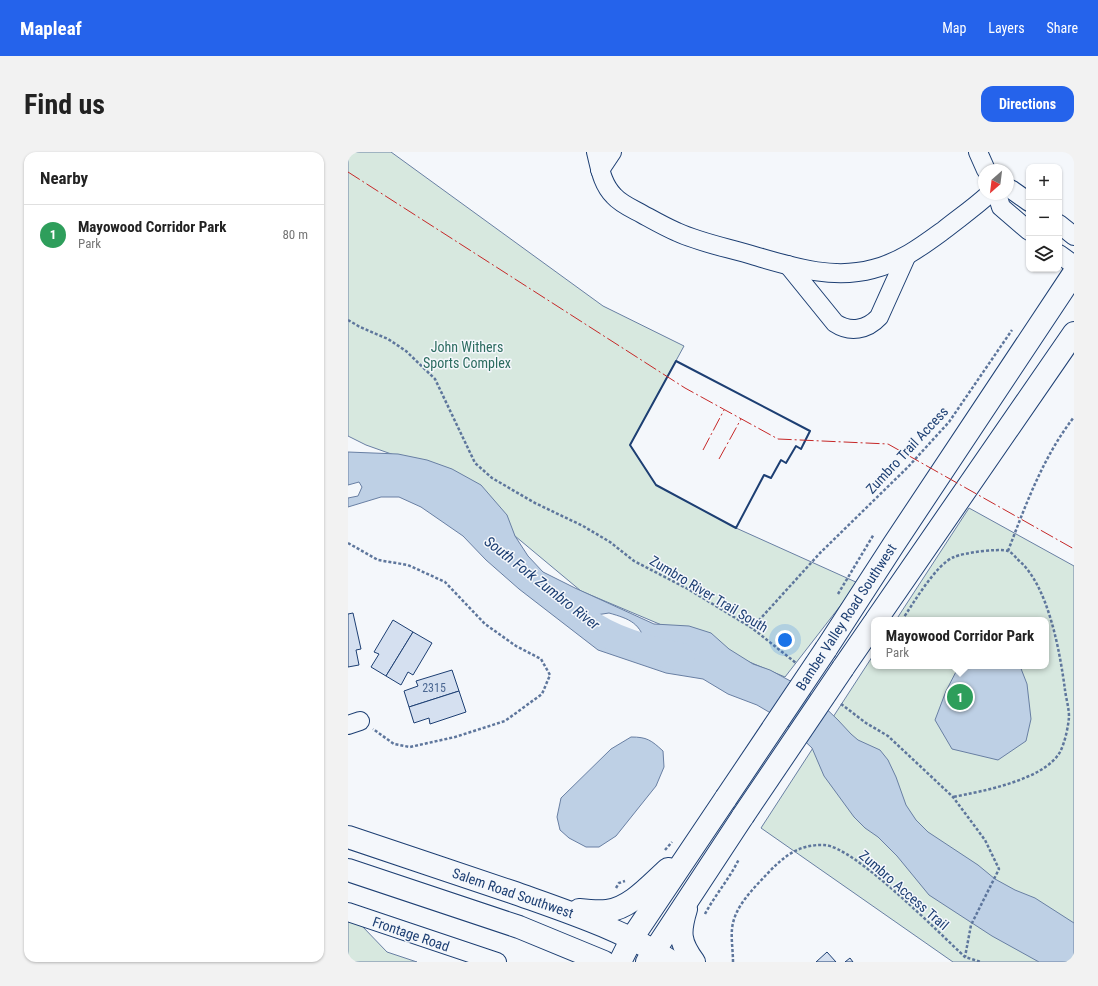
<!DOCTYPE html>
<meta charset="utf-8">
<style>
body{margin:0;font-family:"Roboto Condensed",sans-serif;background:#f2f2f2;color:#222}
.controls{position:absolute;right:12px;top:12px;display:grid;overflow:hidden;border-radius:8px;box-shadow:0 1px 3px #0004}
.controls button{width:36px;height:36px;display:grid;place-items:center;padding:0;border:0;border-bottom:1px solid #e0e0e0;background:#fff;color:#222;font:20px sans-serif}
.compass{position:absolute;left:630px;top:12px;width:36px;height:36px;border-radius:50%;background:#fff;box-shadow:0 1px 3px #0004;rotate:208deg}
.you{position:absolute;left:437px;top:488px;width:14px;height:14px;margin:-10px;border:3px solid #fff;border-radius:50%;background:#1a73e8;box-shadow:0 0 0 6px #1a73e833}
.badge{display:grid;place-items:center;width:26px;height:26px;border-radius:50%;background:#2563eb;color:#fff;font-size:13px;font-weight:700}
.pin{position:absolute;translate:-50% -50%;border:2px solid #fff;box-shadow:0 1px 4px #0006}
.popup{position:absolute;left:523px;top:465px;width:178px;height:52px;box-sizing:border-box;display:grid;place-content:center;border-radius:8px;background:#fff;filter:drop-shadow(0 1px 3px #0005);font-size:13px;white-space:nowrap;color:#767676}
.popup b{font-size:15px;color:#222}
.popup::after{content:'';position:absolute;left:50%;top:100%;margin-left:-8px;border:8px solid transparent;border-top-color:#fff}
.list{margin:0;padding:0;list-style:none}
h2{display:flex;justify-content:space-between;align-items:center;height:52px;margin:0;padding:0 16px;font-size:17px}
h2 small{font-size:13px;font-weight:400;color:#767676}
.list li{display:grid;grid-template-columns:26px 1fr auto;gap:12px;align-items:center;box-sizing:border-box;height:60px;padding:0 16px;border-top:1px solid #e0e0e0}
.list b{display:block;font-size:15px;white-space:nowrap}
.list p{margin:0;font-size:13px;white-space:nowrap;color:#767676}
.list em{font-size:13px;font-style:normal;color:#767676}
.icon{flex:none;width:22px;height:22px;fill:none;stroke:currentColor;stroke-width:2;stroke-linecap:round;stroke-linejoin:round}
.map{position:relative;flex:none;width:726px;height:810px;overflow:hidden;border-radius:12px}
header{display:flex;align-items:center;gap:24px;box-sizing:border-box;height:56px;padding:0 20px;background:#2563eb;color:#fff}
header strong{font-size:19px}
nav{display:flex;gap:22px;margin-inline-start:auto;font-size:14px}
.intro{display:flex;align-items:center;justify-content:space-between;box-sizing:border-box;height:96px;padding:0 24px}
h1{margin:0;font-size:28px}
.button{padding:10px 18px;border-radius:12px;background:#2563eb;color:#fff;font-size:14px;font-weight:700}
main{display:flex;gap:24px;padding:0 24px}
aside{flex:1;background:#fff;border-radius:12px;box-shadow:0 1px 3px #0004}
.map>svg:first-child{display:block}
.green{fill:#d7e8df;stroke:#687fa3}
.water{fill:#bed0e5;stroke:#687fa3;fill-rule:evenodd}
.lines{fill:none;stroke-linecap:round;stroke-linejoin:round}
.river{stroke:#bed0e5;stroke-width:28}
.building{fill:#d5e0f0;stroke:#1d3f73}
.minor-casing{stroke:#1d3f73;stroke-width:20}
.major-casing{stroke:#1d3f73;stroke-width:24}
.path{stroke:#5e769c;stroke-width:2.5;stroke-dasharray:3 2;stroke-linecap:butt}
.minor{stroke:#f4f7fb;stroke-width:18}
.major{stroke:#f4f7fb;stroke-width:22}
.major-bridge-casing{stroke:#1d3f73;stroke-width:24;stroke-linecap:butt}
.major-bridge{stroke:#f4f7fb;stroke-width:22}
.wall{stroke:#1d3f73;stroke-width:2}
.power{stroke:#c62828;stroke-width:1;stroke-dasharray:14 3 2 3;stroke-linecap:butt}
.labels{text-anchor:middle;stroke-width:3;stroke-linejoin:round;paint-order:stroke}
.number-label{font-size:12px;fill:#4b6792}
.park-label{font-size:14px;fill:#2c6c60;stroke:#f4f7fb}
.street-label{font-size:14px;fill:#1d3f73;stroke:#f4f7fb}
.water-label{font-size:15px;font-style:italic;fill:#1d3f73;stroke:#f4f7fb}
</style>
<header>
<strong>Mapleaf</strong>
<nav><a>Map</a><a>Layers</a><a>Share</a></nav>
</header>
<div class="intro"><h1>Find us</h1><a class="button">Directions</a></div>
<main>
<aside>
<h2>Nearby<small></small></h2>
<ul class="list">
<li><span class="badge" style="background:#2e9e5b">1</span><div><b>Mayowood Corridor Park</b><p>Park</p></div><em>80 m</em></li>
</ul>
</aside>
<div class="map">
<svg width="726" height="810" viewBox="0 0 726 810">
<rect width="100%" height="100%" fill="#f4f7fb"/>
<g class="green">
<path d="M0,0h43l212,154 81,40 -54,99 26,40 80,43 122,55 -73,94 -204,-86 -66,-55 -59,-59 -90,-32 -18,-9z"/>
<path d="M621,356l105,58v396h-121l-192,-134 113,-174v12h172v-46h-150z"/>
<path d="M0,768l14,6 25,26 30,10h-69z"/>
</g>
<g class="water">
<path d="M0,300l50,2 29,6 25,9 29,16 26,30 8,21 13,20 15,16 32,16 79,36 35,2 22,7 18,16 24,15 17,6 26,14 16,11 26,25 13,14 7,6 22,10 8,10 8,17 10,28 10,15 12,12 50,33 17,14 20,11 20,8 39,25v39h-35l-47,-26 -63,-41 -32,-39 -19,-19 -13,-9 -11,-11 -30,-41 -12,-28 -19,-18 -19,-15 -17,-10 -29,-11 -25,-15 -37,-6 -68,-23 -79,-61 -33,-29 -23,-24 -42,-29 -22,-10h-18l-33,10v-9l10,-2 4,-9 -3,-5 -11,3zM261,461c21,6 32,10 37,33l-7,5c-18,-6 -34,-19 -43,-36z"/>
<path d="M611,514h61l7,18 4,35 -5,22 -28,19 -46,-11 -17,-29 11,-29z"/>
<path d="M283,585c16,0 20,3 32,14l1,16 -8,19 -40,50 -17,11h-13l-17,-9 -9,-8 -3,-13 4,-19 50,-49z"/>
</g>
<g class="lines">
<path class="river" d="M235,467c27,21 65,31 98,38"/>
</g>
<g class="building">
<path d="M5,461l8,36 -5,1 3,15 -11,2v-53z"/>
<path d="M45,468l20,12 -27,44 -15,-9 8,-13 -5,-2z"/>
<path d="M65,480l19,11 -19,32 -5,-3 -7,13 -15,-9z"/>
<path d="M104,518l7,21 -50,16 -5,-16 14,-5 -2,-5z"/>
<path d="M111,539l7,21 -36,12 -1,-6 -15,5 -5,-16z"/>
<path d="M479,800l9,10h-20z"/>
<path d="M502,806l3,4h-8z"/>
</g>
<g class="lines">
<defs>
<g id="minor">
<path d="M248,0c4,16 6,32 18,44 7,8 19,13 28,18 11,6 23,13 35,18 24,11 52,16 78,24 38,11 78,24 118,13 28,-7 49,-23 71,-39 15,-12 31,-23 45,-36"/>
<path d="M630,0l8,18"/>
<path d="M252,18l12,-18"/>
<path d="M660,36l4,2 17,12"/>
<path d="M649,42l4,13 28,24"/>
<path d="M711,72l15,12"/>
<path d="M711,102l15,11"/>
<path d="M440,113l47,58c15,10 32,7 44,-6l27,-60"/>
<path d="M0,573l12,-4"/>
<path d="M0,760l149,50"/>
</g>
<g id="major">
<path d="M528,468l198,-287"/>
<path d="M478,497l68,-105 180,-271"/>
<path d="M495,516l31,-45"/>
<path d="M0,685c55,18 109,37 164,55 56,20 110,37 160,70"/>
<path d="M0,718l171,57 85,35"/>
<path d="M338,757c-7,23 -7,33 8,53"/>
<path d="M231,758c9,1 19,2 28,1 24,-3 44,-27 61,-42"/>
<path d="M272,810l12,-24 94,-140"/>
<path d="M299,810l96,-146"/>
</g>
</defs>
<use href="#minor" class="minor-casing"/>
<use href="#major" class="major-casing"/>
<g class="path">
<path d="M0,168l12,7 28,12 18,12 29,28 40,84 17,15 43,25 48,23 27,16 24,19 54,28 64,39 44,35"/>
<path d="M0,391l30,17 30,5 37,17 40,42 31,22 25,13 9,16 -8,19 -37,27 -50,16 -45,10 -16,-3 -21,-15"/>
<path d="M660,399c18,-47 35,-94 66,-134"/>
<path d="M490,442l36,-60"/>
<path d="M554,468c11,-16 34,-56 52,-63 9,-4 44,-9 54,-6 3,1 7,5 9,8 31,24 43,93 48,131 1,8 4,18 4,27 -1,11 -4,25 -9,35 -16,28 -77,39 -107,45"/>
<path d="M404,476l68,-75 88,-86 41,-45 63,-92"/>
<path d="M493,552l25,19 22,13 65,61 32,43 14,29 -28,56 -6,32"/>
<path d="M317,698l7,-8"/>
<path d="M268,736l3,-5 6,-2"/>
<path d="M357,762c10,-19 25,-36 34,-55"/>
<path d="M385,810c0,-11 -2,-23 -1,-33 2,-22 21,-40 35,-55 17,-18 32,-30 57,-29 30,1 116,89 141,112l16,5"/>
</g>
<use href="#minor" class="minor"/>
<use href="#major" class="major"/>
<defs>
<g id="major-bridge">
<path d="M378,646l100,-149"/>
<path d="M395,664l100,-148"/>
</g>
</defs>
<use href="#major-bridge" class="major-bridge-casing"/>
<use href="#major-bridge" class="major-bridge"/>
<path class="wall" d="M328,209l134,70 -9,18 -5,-3 -10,17 -5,-3 -10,18 -7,-3 -28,53 -80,-43 -26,-40z"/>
<g class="power">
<path d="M0,20l337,216 93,51 110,5 186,105"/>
<path d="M355,298l21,-40"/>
<path d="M371,307l22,-40"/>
</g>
</g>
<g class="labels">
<g class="number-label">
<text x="86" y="540">2315</text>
</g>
<g class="park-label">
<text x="119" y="200">John Withers<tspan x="119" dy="16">Sports Complex</tspan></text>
</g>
<g class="street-label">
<text transform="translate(559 298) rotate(-47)" y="5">Zumbro Trail Access</text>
<text transform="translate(361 442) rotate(31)" y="5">Zumbro River Trail South</text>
<text transform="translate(498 465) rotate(-57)" y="5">Bamber Valley Road Southwest</text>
<text transform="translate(556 738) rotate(41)" y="5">Zumbro Access Trail</text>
<text transform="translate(165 741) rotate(19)" y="5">Salem Road Southwest</text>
<text transform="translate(63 782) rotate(19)" y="5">Frontage Road</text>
</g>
<g class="water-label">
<text transform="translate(194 431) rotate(38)" y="5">South Fork Zumbro River</text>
</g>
</g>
</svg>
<div class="controls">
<button>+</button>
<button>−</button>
<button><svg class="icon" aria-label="layers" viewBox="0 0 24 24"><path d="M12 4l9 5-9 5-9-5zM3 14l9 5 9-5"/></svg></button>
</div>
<svg class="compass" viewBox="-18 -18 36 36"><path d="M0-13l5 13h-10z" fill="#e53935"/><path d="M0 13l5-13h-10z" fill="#767676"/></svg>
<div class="you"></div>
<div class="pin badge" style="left:612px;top:545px;background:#2e9e5b">1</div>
<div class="popup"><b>Mayowood Corridor Park</b>Park</div>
</div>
</main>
